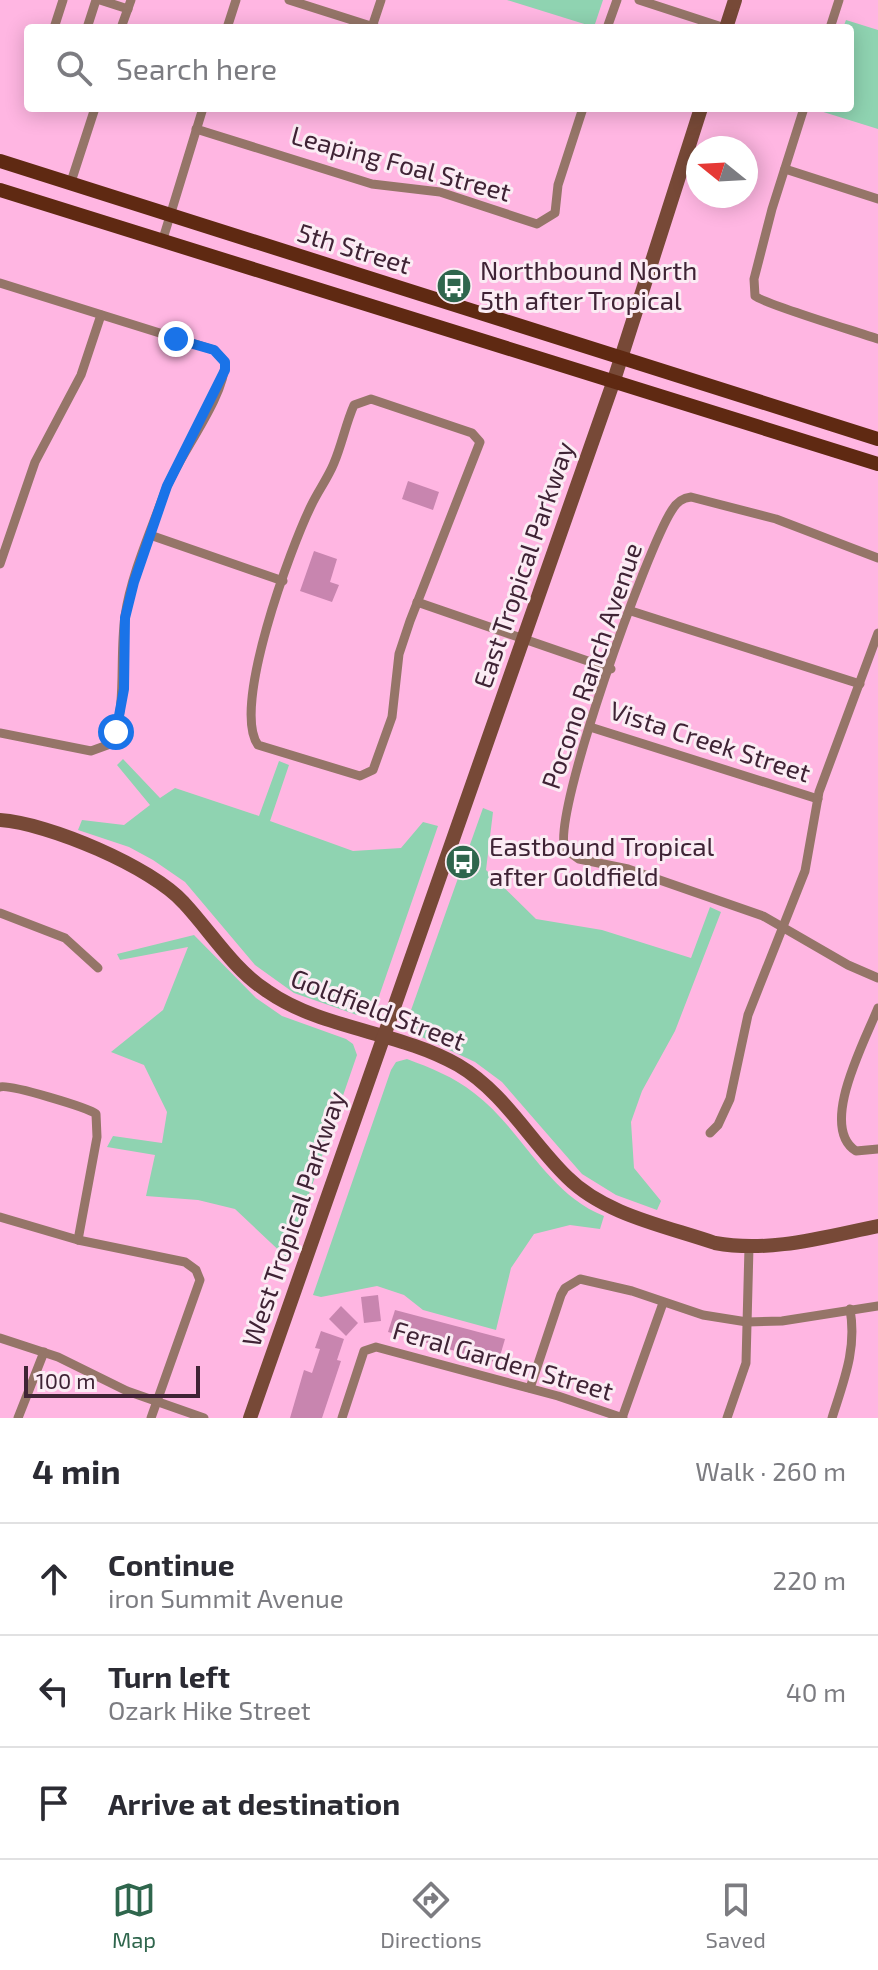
<!DOCTYPE html>
<meta charset="utf-8">
<style>
body{margin:0;font-family:"Exo 2",sans-serif;background:#f7f7f7;color:#2b2b33}
.compass{position:absolute;left:686px;top:136px;width:72px;height:72px;border-radius:50%;background:#fff;box-shadow:0 4px 20px #0003;rotate:288deg}
.scale{position:absolute;left:24px;bottom:20px;width:176px;box-sizing:border-box;padding-left:8px;border:4px solid #3f2335;border-top:0;font-size:22px;line-height:28px;white-space:nowrap;color:#3f2335;-webkit-text-stroke:6px #fbecf4;paint-order:stroke}
.stop{position:absolute;width:24px;height:24px;margin:-18px;border:6px solid #1a73e8;border-radius:50%;background:#fff}
.stop.end{background:#1a73e8;border-color:#fff;box-shadow:0 2px 8px #0008}
.list{margin:0;padding:0;list-style:none}
h2{display:flex;justify-content:space-between;align-items:center;height:104px;margin:0;padding:0 32px;font-size:34px}
h2 small{font-size:26px;font-weight:400;color:#7c7c81}
.list li{display:grid;grid-template-columns:52px 1fr auto;gap:24px;align-items:center;box-sizing:border-box;height:112px;padding:0 32px;border-top:2px solid #e1e1e2}
.list b{display:block;font-size:30px;white-space:nowrap}
.list p{margin:0;font-size:26px;white-space:nowrap;color:#7c7c81}
.list em{font-size:26px;font-style:normal;color:#7c7c81}
.icon{flex:none;width:44px;height:44px;fill:none;stroke:currentColor;stroke-width:2;stroke-linecap:round;stroke-linejoin:round}
.map{position:relative;flex:none;width:878px;height:1418px;overflow:hidden}
.search{position:absolute;background:#fff;box-shadow:0 4px 20px #0003;left:24px;right:24px;top:24px;height:88px;display:flex;align-items:center;gap:20px;box-sizing:border-box;padding:0 28px;border-radius:8px;color:#7c7c81;font-size:30px}
.sheet{height:440px;background:#fff}
nav{display:flex;justify-content:space-around;align-items:center;box-sizing:border-box;height:112px;border-top:2px solid #e1e1e2;background:#fff;font-size:22px;color:#7c7c81}
nav a{display:grid;justify-items:center;gap:4px}
nav .on{color:#2f664d}
.map>svg:first-child{display:block}
.green{fill:#8fd3b1}
.building{fill:#c885af}
.lines{fill:none;stroke-linecap:round;stroke-linejoin:round}
.street{stroke:#957568;stroke-width:9}
.secondary{stroke:#774937;stroke-width:14}
.primary{stroke:#5f2912;stroke-width:14}
.route{stroke:#1a73e8;stroke-width:10}
.labels{text-anchor:middle;stroke-width:6;stroke-linejoin:round;paint-order:stroke}
.street-label{font-size:26px;fill:#3f2335;stroke:#fbecf4}
.poi-label{font-size:26px;fill:#3f2335;stroke:#fbecf4;text-anchor:start}
</style>
<div class="map">
<svg width="878" height="1418" viewBox="0 0 878 1418">
<rect width="100%" height="100%" fill="#ffb6e2"/>
<g class="green">
<path d="M507,0h96l-9,27z"/>
<path d="M846,20l32,10v99l-61,-19 33,-2v-80h-7z"/>
<path d="M123,759l37,39 15,-10 84,28 20,-55 10,4 -19,56 83,30 48,-3 22,-26 15,4 -62,179 -10,10h-9l-63,-22 -39,-28 -70,-83 -32,-22 -24,-13 -51,-17 4,-10 42,5 26,-20 -33,-40z"/>
<path d="M483,808l10,4 -7,58 50,49 66,11 89,28 19,-51 11,5 -46,119 -33,60 -11,31 3,46 27,33 -4,9 -41,-15 -34,-21 -80,-92 -27,-20 -64,-30 -1,-19z"/>
<path d="M194,935l62,63 26,18 64,23 7,5 4,11 -70,203 -52,-49 -37,-9 -52,-4 9,-41 -48,-8 6,-11 49,7 5,-31 -23,-47 -33,-13 52,-42 25,-63 -68,13 -3,-6z"/>
<path d="M407,1059c24,9 47,18 67,34 48,36 72,100 130,123l-4,13 -30,-4 -36,9 -23,34 -15,62 -73,-20 -19,-15 -27,-9 -56,11 -8,-2 78,-225 5,-8z"/>
</g>
<g class="building">
<path d="M408,481l31,11 -6,18 -31,-11z"/>
<path d="M314,551l23,8 -7,23 9,3 -7,17 -32,-11z"/>
<path d="M378,1295l3,26 -17,2 -3,-26z"/>
<path d="M341,1306l17,17 -12,13 -17,-17z"/>
<path d="M395,1310l110,29 -7,24 -110,-31z"/>
<path d="M321,1331l23,8 -7,21 4,1 -19,57h-32l14,-48 8,3 8,-24 -5,-1z"/>
</g>
<g class="lines">
<g class="street">
<path d="M100,0l28,9"/>
<path d="M289,0l88,28"/>
<path d="M639,0l86,28"/>
<path d="M372,27l9,-27"/>
<path d="M54,28l9,-28"/>
<path d="M87,28l9,-28"/>
<path d="M121,28l10,-28"/>
<path d="M227,28l9,-28"/>
<path d="M607,28l10,-28"/>
<path d="M830,28l9,-28"/>
<path d="M804,108l-32,101 -18,70 1,17c9,8 103,36 123,43"/>
<path d="M196,129l176,55 68,8 97,32 18,-11 3,-28 25,-77"/>
<path d="M785,169l93,30"/>
<path d="M70,185l25,-77"/>
<path d="M162,242l41,-134"/>
<path d="M0,283l214,67 11,12c0,37 -48,95 -61,132 -14,39 -33,81 -39,122 -6,44 2,85 -12,127l-22,8 -91,-18"/>
<path d="M371,399l101,34 8,9 -70,179 -11,33 -7,63 -19,53 -13,6 -102,-31c-27,-37 33,-198 53,-239 7,-15 17,-28 23,-43 8,-19 12,-40 20,-58z"/>
<path d="M150,535l133,46"/>
<path d="M878,558l-102,-39 -85,-22c-9,1 -14,5 -19,13 -25,38 -121,305 -107,339l14,10 49,10 135,47 85,49 30,13"/>
<path d="M0,564l35,-102 46,-87 20,-60"/>
<path d="M417,602l194,67"/>
<path d="M631,611l229,73"/>
<path d="M590,727l228,72"/>
<path d="M0,913l65,25 33,30"/>
<path d="M878,1008c-13,33 -60,119 -22,143l22,-2"/>
<path d="M0,1087c10,-3 89,21 96,27l1,23 -19,103"/>
<path d="M710,1133l8,-8 12,-26 18,-84 57,-144 14,-79 59,-159"/>
<path d="M0,1217l78,23 107,22 11,8 4,10 -49,138"/>
<path d="M0,1338l58,19 69,34 77,27"/>
<path d="M530,1388l31,-93 4,-7 15,-9 52,12 71,24 44,7 35,-1 96,-15"/>
<path d="M18,1418l26,-66"/>
<path d="M342,1418l22,-67 12,-4 182,49 65,22"/>
<path d="M622,1418l41,-115"/>
<path d="M727,1418l19,-55 3,-116"/>
<path d="M832,1418c12,-38 25,-69 18,-109"/>
</g>
<g class="secondary">
<path d="M726,28l9,-28"/>
<path d="M0,820c48,3 152,47 184,83 27,29 49,66 83,88 56,39 132,40 191,74 46,27 72,76 109,112 38,38 99,49 148,66 55,10 109,-6 163,-17"/>
<path d="M250,1418l363,-1035 88,-275"/>
</g>
<g class="primary">
<path d="M0,161l878,278"/>
<path d="M0,190l878,274"/>
</g>
</g>
<g class="lines">
<path class="route" d="M116,732l8,-43 1,-71 9,-36 33,-96 58,-116v-8l-11,-12 -38,-11"/>
</g>
<defs>
<symbol id="bus-disc" viewBox="-11 -11 22 22"><circle r="9.5" fill="#2f664d" stroke="#fbecf4"/><path d="M-5-6H5V4H4V6H2V4H-2V6H-4V4H-5ZM-3.5-4V0h7V-4ZM-3.5 1.2v1.5H-2V1.2ZM2 1.2v1.5H3.5V1.2Z" fill="#fff"/></symbol>
</defs>
<g fill-rule="evenodd">
<use href="#bus-disc" x="434" y="266" width="40" height="40"/>
<use href="#bus-disc" x="443" y="842" width="40" height="40"/>
</g>
<g class="labels">
<g class="street-label">
<text transform="translate(401 164) rotate(15)" y="9">Leaping Foal Street</text>
<text transform="translate(354 249) rotate(17)" y="9">5th Street</text>
<text transform="translate(524 565) rotate(-71)" y="9">East Tropical Parkway</text>
<text transform="translate(592 666) rotate(-71)" y="9">Pocono Ranch Avenue</text>
<text transform="translate(710 742) rotate(18)" y="9">Vista Creek Street</text>
<text transform="translate(378 1010) rotate(21)" y="9">Goldfield Street</text>
<text transform="translate(294 1219) rotate(-71)" y="9">West Tropical Parkway</text>
<text transform="translate(503 1361) rotate(16)" y="9">Feral Garden Street</text>
</g>
<g class="poi-label">
<text x="480" y="280">Northbound North<tspan x="480" dy="30">5th after Tropical</tspan></text>
<text x="489" y="856">Eastbound Tropical<tspan x="489" dy="30">after Goldfield</tspan></text>
</g>
</g>
</svg>
<svg class="compass" viewBox="-18 -18 36 36"><path d="M0-13l5 13h-10z" fill="#e53935"/><path d="M0 13l5-13h-10z" fill="#7c7c81"/></svg>
<div class="scale">100 m</div>
<div class="stop" style="left:116px;top:732px"></div>
<div class="stop end" style="left:176px;top:339px"></div>
<div class="search"><svg class="icon" aria-label="search" viewBox="0 0 24 24"><circle cx="10" cy="10" r="6"/><path d="M15 15l6 6"/></svg>Search here</div>
</div>
<section class="sheet">
<h2>4 min<small>Walk · 260 m</small></h2>
<ul class="list">
<li><svg class="icon" aria-label="ahead" viewBox="0 0 24 24"><path d="M12 20V5M6 11l6-6 6 6"/></svg><div><b>Continue</b><p>iron Summit Avenue</p></div><em>220 m</em></li>
<li><svg class="icon" aria-label="left" viewBox="0 0 24 24"><path d="M17 20v-9H6M10 6l-5 5 5 5"/></svg><div><b>Turn left</b><p>Ozark Hike Street</p></div><em>40 m</em></li>
<li><svg class="icon" aria-label="arrive" viewBox="0 0 24 24"><path d="M6 21V4h12l-3 4 3 4H6"/></svg><div><b>Arrive at destination</b></div></li>
</ul>
</section>
<nav>
<a class="on"><svg class="icon" aria-label="map" viewBox="0 0 24 24"><path d="M3 6l6-2 6 2 6-2v14l-6 2-6-2-6 2zM9 4v14M15 6v14"/></svg>Map</a>
<a><svg class="icon" aria-label="directions" viewBox="0 0 24 24"><path d="M12 3l9 9-9 9-9-9zM9 14v-3h6M13 9l2 2-2 2"/></svg>Directions</a>
<a><svg class="icon" aria-label="saved" viewBox="0 0 24 24"><path d="M7 4h10v16l-5-4-5 4z"/></svg>Saved</a>
</nav>
